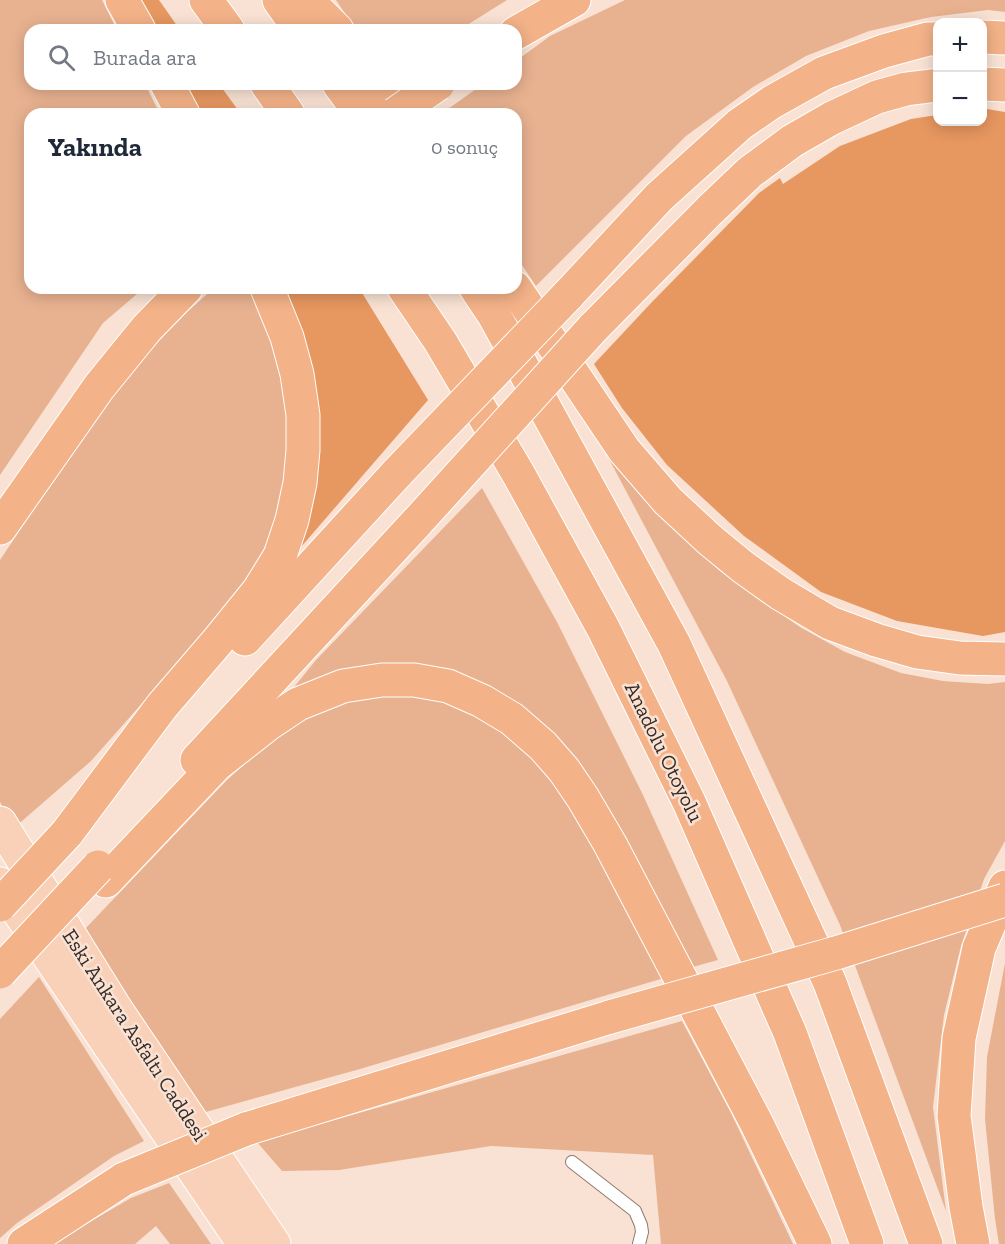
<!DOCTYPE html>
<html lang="tr">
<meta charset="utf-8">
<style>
body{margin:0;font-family:"Zilla Slab",serif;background:#f2f2f3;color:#1f2937}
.controls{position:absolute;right:18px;top:18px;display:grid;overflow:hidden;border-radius:12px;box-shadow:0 3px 15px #0003}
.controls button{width:54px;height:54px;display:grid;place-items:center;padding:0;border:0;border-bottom:2px solid #e0e1e3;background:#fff;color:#1f2937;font:30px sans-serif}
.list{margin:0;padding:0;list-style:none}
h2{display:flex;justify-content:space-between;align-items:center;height:78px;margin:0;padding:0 24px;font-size:26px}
h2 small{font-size:20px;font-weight:400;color:#747a83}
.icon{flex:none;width:33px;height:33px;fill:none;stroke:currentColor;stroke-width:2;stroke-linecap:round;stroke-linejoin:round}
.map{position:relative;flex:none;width:1005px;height:1244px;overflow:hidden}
.search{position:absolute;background:#fff;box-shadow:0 3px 15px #0003;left:24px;top:24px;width:498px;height:66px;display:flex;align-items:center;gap:15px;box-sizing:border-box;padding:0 21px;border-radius:18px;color:#747a83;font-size:22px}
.panel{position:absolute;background:#fff;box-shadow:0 3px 15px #0003;left:24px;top:108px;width:498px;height:186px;border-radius:18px}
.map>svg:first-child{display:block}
.green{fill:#e8b290}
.forest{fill:#e79760}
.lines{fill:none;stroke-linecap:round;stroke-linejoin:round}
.lane-casing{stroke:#907b6e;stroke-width:14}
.primary-casing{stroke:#fff;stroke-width:35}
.highway-casing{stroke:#fff;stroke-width:35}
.lane{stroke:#fff;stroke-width:12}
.primary{stroke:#f8d1b8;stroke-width:33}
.highway{stroke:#f3b288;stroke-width:33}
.highway-bridge-casing{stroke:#fff;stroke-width:35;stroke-linecap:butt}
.highway-bridge{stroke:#f3b288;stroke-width:33}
.labels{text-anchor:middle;stroke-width:5;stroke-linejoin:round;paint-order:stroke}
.street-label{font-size:21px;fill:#352c27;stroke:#f9e2d3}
</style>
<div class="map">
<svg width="1005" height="1244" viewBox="0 0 1005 1244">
<rect width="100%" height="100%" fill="#f9e2d3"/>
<g class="green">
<path d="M0,0h102l15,30h-87v54h115l15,30h-130v174h114l-41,35 -103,152z"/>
<path d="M336,0h171l-48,30h-103z"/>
<path d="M625,0h380v12l-17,-2 -57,7 -62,14 -63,25 -53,31 -67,49 -150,150 -20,-30v-142h-75l42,-30h33v-23l34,-25z"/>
<path d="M214,288h38l12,26 22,73 4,60 -6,41 -10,41 -23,44 -53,67 -107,121 -77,67 -14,-26v-242l118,-177 69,-71z"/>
<path d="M601,444l56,69 63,58 80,56 45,25 56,21 42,8 45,3 17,-2v159l-21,38 -23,67 -17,69 -11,92 13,104 -106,-286 -113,-244z"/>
<path d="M482,488l75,134 86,173 75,165 -29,8 -81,-155 -168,-142 -56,-8 -46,10 -48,19 26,-32z"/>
<path d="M397,694l58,5 65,41 33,35 38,63 73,140 -304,91 -158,44 -118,-183 142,-149 67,-61 48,-20z"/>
<path d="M1005,963v281h-6l-4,-25 -10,-100 2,-62z"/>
<path d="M39,977l105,164 -30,15 -97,67 -17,15v-219z"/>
<path d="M682,1021l49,92 62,131h-132l-8,-89 -162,-9 -152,24 -57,1 -25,-29z"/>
<path d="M169,1183l42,61h-41l-14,-18 -21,18h-83l79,-46z"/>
</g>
<g class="forest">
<path d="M135,0h24l21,30h-29z"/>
<path d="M179,84h40l22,30h-46z"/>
<path d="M987,109l18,3v520l-22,4 -86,-15 -76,-29 -77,-56 -77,-71 -45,-57 -28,-44 58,-62 107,-109 21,-15 3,6 57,-38 71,-27 26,-4 1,7h44l1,-12z"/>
<path d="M281,288h78l69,112 -140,162 16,-45z"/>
</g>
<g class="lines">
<defs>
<path id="lane" d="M572,1162l63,49 6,14 1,7 -3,12"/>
<g id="primary">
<path d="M0,823l115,185 159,236"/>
<path d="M0,884l244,360"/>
</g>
<g id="highway">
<path d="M122,0l17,30"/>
<path d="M206,0l22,30"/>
<path d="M279,0l21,30"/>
<path d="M307,0l30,30"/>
<path d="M516,33l58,-33"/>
<path d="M982,37l23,1"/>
<path d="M167,84l16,30"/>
<path d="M267,84l21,30"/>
<path d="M339,84l22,30"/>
<path d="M377,84l21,30"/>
<path d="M982,84l23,1"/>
<path d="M404,288l36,53 79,134 84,153 86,174 101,231 77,211"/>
<path d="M476,288l18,27 180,329 156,339 96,261"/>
<path d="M515,288l109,162 44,51 42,39 33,27 38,27 49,29 46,17 41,12 43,6 45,1"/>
<path d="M567,296l92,-99 81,-73 32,-22 52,-29 60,-22 44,-12h10"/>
<path d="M593,328l117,-118 40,-38 42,-31 40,-23 45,-21 29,-8 32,-4"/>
<path d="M0,528l99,-141 48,-59 39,-40"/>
<path d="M245,639l153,-167"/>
<path d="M197,760l221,-239"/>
<path d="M67,833l95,-127 55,-64 42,-52 21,-34 12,-36 8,-37 3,-33v-35l-6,-41 -10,-37 -20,-49"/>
<path d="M106,881l111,-117 51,-40 30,-20 45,-18 39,-6h32l34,6 34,15 30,18 31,27 21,24 19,28 27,46 147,280 58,120"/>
<path d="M246,1129l364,-112"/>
<path d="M24,1244l100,-65"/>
<path d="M973,1244l-7,-37 -12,-91 5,-78 20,-90 26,-61"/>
</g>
</defs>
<use href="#lane" class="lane-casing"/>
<use href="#primary" class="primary-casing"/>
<use href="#highway" class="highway-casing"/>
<use href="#lane" class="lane"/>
<use href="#primary" class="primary"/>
<use href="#highway" class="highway"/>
<defs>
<g id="highway-bridge">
<path d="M395,114l43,-30"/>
<path d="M398,472l169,-176"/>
<path d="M418,521l175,-193"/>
<path d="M0,905l67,-72"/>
<path d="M0,972l98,-105"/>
<path d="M610,1017l226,-64 169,-53"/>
<path d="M124,1179l122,-50"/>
</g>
</defs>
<use href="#highway-bridge" class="highway-bridge-casing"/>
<use href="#highway-bridge" class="highway-bridge"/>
</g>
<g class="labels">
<g class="street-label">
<text transform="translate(664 752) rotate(64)" y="7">Anadolu Otoyolu</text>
<text transform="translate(135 1035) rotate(57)" y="7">Eski Ankara Asfaltı Caddesi</text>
</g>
</g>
</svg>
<div class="controls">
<button>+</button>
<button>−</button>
</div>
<div class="search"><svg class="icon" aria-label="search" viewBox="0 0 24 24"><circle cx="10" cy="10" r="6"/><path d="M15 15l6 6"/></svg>Burada ara</div>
<section class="panel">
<h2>Yakında<small>0 sonuç</small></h2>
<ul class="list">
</ul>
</section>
</div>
